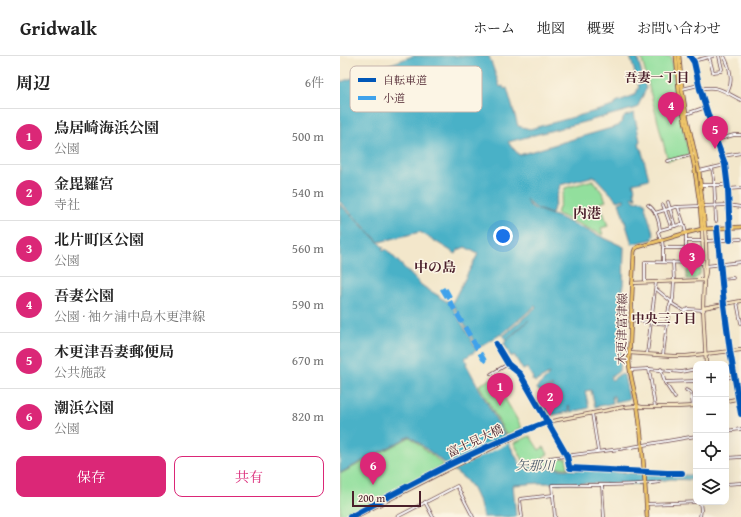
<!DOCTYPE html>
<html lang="ja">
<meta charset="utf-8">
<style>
body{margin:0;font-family:"Gentium Book Plus","Noto Serif JP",serif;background:#f6f6f6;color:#222}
.controls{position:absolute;right:12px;bottom:12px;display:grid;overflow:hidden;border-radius:8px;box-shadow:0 4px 16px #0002}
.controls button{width:36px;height:36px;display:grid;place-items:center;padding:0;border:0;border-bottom:1px solid #e0e0e0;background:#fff;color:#222;font:20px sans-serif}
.scale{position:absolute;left:12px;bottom:10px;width:69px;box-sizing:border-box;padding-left:4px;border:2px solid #4a1f2b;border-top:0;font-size:11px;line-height:14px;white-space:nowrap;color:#4a1f2b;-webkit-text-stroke:3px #fcf5e5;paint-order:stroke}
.you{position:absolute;left:163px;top:180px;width:14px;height:14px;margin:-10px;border:3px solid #fff;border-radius:50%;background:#1a73e8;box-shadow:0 0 0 6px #1a73e833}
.badge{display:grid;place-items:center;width:26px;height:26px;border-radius:50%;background:#db2777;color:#fff;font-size:13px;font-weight:700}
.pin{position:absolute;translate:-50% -33px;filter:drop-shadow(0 1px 2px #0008)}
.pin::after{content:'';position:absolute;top:21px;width:14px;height:12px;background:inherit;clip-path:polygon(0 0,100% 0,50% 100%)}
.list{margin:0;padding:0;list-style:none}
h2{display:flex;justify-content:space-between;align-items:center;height:52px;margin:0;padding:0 16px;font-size:17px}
h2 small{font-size:13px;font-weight:400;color:#767676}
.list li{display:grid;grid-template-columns:26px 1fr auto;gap:12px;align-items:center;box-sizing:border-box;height:56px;padding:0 16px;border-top:1px solid #e0e0e0}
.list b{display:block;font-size:15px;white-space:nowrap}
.list p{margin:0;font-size:13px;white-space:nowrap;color:#767676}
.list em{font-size:13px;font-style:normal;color:#767676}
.actions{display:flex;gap:8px;padding:12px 16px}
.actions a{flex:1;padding:9px 0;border:1px solid #db2777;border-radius:8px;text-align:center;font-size:14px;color:#db2777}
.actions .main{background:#db2777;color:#fff}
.icon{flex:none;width:22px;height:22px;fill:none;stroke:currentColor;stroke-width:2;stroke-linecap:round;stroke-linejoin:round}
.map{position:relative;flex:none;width:401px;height:461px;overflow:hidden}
header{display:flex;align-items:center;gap:24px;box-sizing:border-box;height:56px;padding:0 20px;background:#fff;border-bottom:1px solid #e0e0e0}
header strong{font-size:19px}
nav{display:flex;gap:22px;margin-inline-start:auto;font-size:14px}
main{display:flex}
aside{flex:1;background:#fff}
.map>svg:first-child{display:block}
.green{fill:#92df9d;stroke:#6e7f64}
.water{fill:#48b1c7;stroke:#496879}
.pier{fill:#f3e7cb}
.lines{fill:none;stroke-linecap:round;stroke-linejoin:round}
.street-casing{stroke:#633d43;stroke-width:3.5}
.secondary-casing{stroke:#633d43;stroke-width:4}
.primary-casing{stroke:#633d43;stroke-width:4.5}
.street{stroke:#fff;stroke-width:2}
.secondary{stroke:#f8e8c3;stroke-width:2.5}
.primary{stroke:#eec569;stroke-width:3}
.quiet{stroke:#40a2eb;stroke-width:5;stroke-dasharray:10 5;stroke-linecap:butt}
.cycleway-casing{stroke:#fcf5e5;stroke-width:8}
.cycleway{stroke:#0057b8;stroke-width:6}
.labels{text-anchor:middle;stroke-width:3;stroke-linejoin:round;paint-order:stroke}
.street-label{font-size:12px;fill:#4a1f2b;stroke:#fcf5e5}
.neighbourhood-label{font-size:13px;font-weight:bold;fill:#4a1f2b;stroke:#fcf5e5}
.water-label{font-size:13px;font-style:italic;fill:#495969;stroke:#fcf5e5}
.quarter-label{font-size:14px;font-weight:bold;fill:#4a1f2b;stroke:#fcf5e5}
.key{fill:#fcf5e5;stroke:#c7b5ad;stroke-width:1}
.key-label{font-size:11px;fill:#4a1f2b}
</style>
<header>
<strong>Gridwalk</strong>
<nav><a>ホーム</a><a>地図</a><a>概要</a><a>お問い合わせ</a></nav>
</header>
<main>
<aside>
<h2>周辺<small>6件</small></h2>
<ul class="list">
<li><span class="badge">1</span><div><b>鳥居崎海浜公園</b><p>公園</p></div><em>500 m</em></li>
<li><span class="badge">2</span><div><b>金毘羅宮</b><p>寺社</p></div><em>540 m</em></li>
<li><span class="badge">3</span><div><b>北片町区公園</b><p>公園</p></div><em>560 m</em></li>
<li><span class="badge">4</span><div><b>吾妻公園</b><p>公園 · 袖ケ浦中島木更津線</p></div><em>590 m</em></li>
<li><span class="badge">5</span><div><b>木更津吾妻郵便局</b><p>公共施設</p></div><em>670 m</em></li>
<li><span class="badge">6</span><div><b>潮浜公園</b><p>公園</p></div><em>820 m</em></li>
</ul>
<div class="actions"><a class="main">保存</a><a>共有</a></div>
</aside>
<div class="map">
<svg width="401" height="461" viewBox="0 0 401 461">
<rect width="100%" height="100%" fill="#fcf5e5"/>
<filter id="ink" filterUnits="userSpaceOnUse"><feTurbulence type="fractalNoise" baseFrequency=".025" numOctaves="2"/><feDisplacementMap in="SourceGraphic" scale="8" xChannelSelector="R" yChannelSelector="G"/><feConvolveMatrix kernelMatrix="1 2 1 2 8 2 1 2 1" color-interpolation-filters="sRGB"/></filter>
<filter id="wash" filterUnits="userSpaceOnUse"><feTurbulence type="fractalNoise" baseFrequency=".012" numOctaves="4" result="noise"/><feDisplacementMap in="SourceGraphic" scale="16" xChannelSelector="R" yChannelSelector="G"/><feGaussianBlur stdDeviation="0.9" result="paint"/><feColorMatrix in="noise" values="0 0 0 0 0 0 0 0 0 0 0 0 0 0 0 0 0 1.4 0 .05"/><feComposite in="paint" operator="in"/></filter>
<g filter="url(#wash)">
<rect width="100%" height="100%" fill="#f3e7cb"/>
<g class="green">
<path d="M301,0h30l5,39 13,60 -21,6z"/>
<path d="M253,124l10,14 3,7 -6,2 8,23 -7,2 2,7 -46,-21 8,-26z"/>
<path d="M360,213v5l-5,5h-8v-9z"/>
<path d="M153,322l29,50 -16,7 -27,-50z"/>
<path d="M190,380l9,14 5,-3 4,7 -5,3 1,3 22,-2 2,10 -42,-2 -12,-23z"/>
<path d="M70,381l34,28 -97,52h-7v-43z"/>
</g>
<g class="water">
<path d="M73,0h76l11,31 3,-1 1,3 3,-1 11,38 12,3 84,-23 2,-4 19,-7 4,-8 -9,-31h7l9,33 -9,19 -129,34 11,13 99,-29v1l7,-11 9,-3 6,28 -1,1 1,6h1l8,31 -16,4 2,6 -1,1 2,8h-1l-1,-2 -2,1 3,5 5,-2v1l3,-1 1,3h1l1,3 -1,1 9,28 -2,3 2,1 -22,5 -13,-41 5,-2v-2l-6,2 -5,-4v-1l-19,-20 -34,9 -8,29c-12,-4 -18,-5 -26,-15l3,6 6,4 23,8 66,30 -2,80 -3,44 -9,7 2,2 8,-6 4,1 5,24 -14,3 -1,-6h-2l1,7 -18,4 -4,-17 -6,1 4,17 -18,4 -2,-7 -1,1 1,6 -16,3 -6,-4 -8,-13 3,-2 1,-3 -1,-1 11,-6 -1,-1 -11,6 -1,-1 -1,1 -2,-2v-2l12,-12v-1l-14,8 -1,-2 -1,1 -1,-2 1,-1 -6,-10 -4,2 -9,-15 -3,2 -7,-14 25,-23 -23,20 -3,-4 32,-28 1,-1 -1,-1 -34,29v-1l-23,14 -26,-45 26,-49 -13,-7 -7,3 -2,4 -36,-22 -41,10 -39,-40v-120l35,-11 4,-3z"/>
<path d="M0,148l44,44 -2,1 2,2 2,-2 34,35 7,5 12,7v1l11,6 27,47 -12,8 2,5 -1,1 55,102 2,1 145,8h28v7l-2,-2 -23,-1 -30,5 -101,-1 -27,2 3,32h-33l-3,-13 -7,-15 -8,-10 -55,-43 -70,37z"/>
</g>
<path class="pier" d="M167,380l4,6 -59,29 -7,-5z"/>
</g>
<g filter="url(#ink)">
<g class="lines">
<defs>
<g id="street">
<path d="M384,0c6,11 10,26 3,36"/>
<path d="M369,1l4,15 8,-1 1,-2 -3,-13"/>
<path d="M353,5l20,-5"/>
<path d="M342,33l17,-4"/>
<path d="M360,33c20,-4 24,3 41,11"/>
<path d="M346,58l20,-7"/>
<path d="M376,84l18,-5h7"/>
<path d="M383,100l18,-3"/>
<path d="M328,105l27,-7"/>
<path d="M372,112l2,11 2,42"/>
<path d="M359,115l26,-6"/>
<path d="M360,129h27"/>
<path d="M388,133l13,-1"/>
<path d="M328,146l7,24"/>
<path d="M308,149c8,5 11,16 12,25l-2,2 3,9"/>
<path d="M323,149l2,5"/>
<path d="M363,150l25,-1 13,2"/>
<path d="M338,151l6,18"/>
<path d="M325,154l6,17"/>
<path d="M315,157l20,-6 25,-1"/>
<path d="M389,171l1,13"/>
<path d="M377,172l7,77 6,46 11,63"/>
<path d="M320,174l22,-6 2,1 2,8v15h-23"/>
<path d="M322,184l1,8v14"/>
<path d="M346,185h17"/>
<path d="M366,185l35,-2"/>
<path d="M366,210l35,-4"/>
<path d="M382,223l11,-1"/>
<path d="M305,226v-20l58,1"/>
<path d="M316,233l16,13"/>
<path d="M397,246l4,21"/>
<path d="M331,247l13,8 4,-2 16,1"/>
<path d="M290,264l37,4"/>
<path d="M156,288l12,20 12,10 47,82 2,10 1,2 97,5h15"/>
<path d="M307,298l9,-72"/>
<path d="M323,299l6,-48 4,-8 1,-18 -1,-19"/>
<path d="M309,313l6,38"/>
<path d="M321,313l4,14 10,15"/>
<path d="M290,314l19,-1 32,3 15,-3"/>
<path d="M151,318l17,-10"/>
<path d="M386,322l9,-2"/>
<path d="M325,326l31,-1"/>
<path d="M346,334l5,3 2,13"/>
<path d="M252,357l6,38"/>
<path d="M386,375l15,-2"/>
<path d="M209,402l71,-9 76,-13"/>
<path d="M386,402l15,-1"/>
<path d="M386,428l15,-1"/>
<path d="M262,430l2,31"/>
<path d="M85,446l8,15"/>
<path d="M306,448l54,-2"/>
<path d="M57,461l60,-31 16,31"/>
<path d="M182,461l-2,-18 33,-4"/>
<path d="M215,461l-3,-32c36,-1 72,2 108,-3"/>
<path d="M360,461l1,-7 -1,-8"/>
</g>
<g id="secondary">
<path d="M350,0l4,6 6,27 16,51 9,24 3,25 1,38"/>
<path d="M362,173l2,51"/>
<path d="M364,224c4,-7 2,-41 1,-51"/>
<path d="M292,227l72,-3 -1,28 3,56"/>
<path d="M363,252l38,-7"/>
<path d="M289,297l44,3h13l55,-6"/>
<path d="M386,345l15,-3"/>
<path d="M10,461l94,-49 71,-34 32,-12 77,-15 13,-1 5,1h32l22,-1"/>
<path d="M15,461l90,-46 85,-41"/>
</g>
<g id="primary">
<path d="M336,0l3,36 15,73 6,41 2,23"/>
<path d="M339,0l3,33 4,25 13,57 6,58"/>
<path d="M307,461c-2,-36 -4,-72 -9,-107 -2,-16 -8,-32 -9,-48l5,-110 1,-3 3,-2 48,-14 16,-4 39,-2"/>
</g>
</defs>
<use href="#street" class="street-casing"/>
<use href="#secondary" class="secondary-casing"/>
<use href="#primary" class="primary-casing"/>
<use href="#street" class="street"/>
<use href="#secondary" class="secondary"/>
<use href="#primary" class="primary"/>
<path class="quiet" d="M110,242l-6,-11 -2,1 42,72 -2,2"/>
<defs>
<g id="cycleway">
<path d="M350,0l4,6 6,27 16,51 9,24 3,25 2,51"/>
<path d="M377,172l7,77 6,46 11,63"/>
<path d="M156,288l12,20 12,10 47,82 2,10 1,2 97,5h15"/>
<path d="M10,461c64,-34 129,-70 197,-95"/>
</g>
</defs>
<use href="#cycleway" class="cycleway-casing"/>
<use href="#cycleway" class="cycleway"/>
</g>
</g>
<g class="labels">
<g class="street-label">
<text transform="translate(282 273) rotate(-89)" y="4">木更津富津線</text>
<text transform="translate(135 385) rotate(-25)" y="4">富士見大橋</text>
</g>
<g class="neighbourhood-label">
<text x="317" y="26">吾妻一丁目</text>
<text x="324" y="267">中央三丁目</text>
</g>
<g class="water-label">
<text transform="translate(195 409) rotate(1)" y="5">矢那川</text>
</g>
<g class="quarter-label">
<text x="247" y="162">内港</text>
<text x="95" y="216">中の島</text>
</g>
</g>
<rect x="10" y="10" width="132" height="46" rx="6" class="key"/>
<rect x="18" y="22" width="18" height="4" fill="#0057b8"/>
<rect x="18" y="40" width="18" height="4" fill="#40a2eb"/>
<g class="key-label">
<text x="43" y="28">自転車道</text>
<text x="43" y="46">小道</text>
</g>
</svg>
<div class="controls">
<button>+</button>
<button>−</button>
<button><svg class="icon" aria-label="locate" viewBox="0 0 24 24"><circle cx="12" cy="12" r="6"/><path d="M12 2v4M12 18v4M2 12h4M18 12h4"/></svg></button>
<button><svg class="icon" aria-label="layers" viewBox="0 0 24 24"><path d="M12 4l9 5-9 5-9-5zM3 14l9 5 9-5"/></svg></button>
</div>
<div class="scale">200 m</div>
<div class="you"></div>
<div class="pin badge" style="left:160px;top:350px">1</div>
<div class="pin badge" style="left:210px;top:360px">2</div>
<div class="pin badge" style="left:352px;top:220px">3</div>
<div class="pin badge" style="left:331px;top:69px">4</div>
<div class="pin badge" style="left:375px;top:93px">5</div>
<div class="pin badge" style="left:33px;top:429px">6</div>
</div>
</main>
